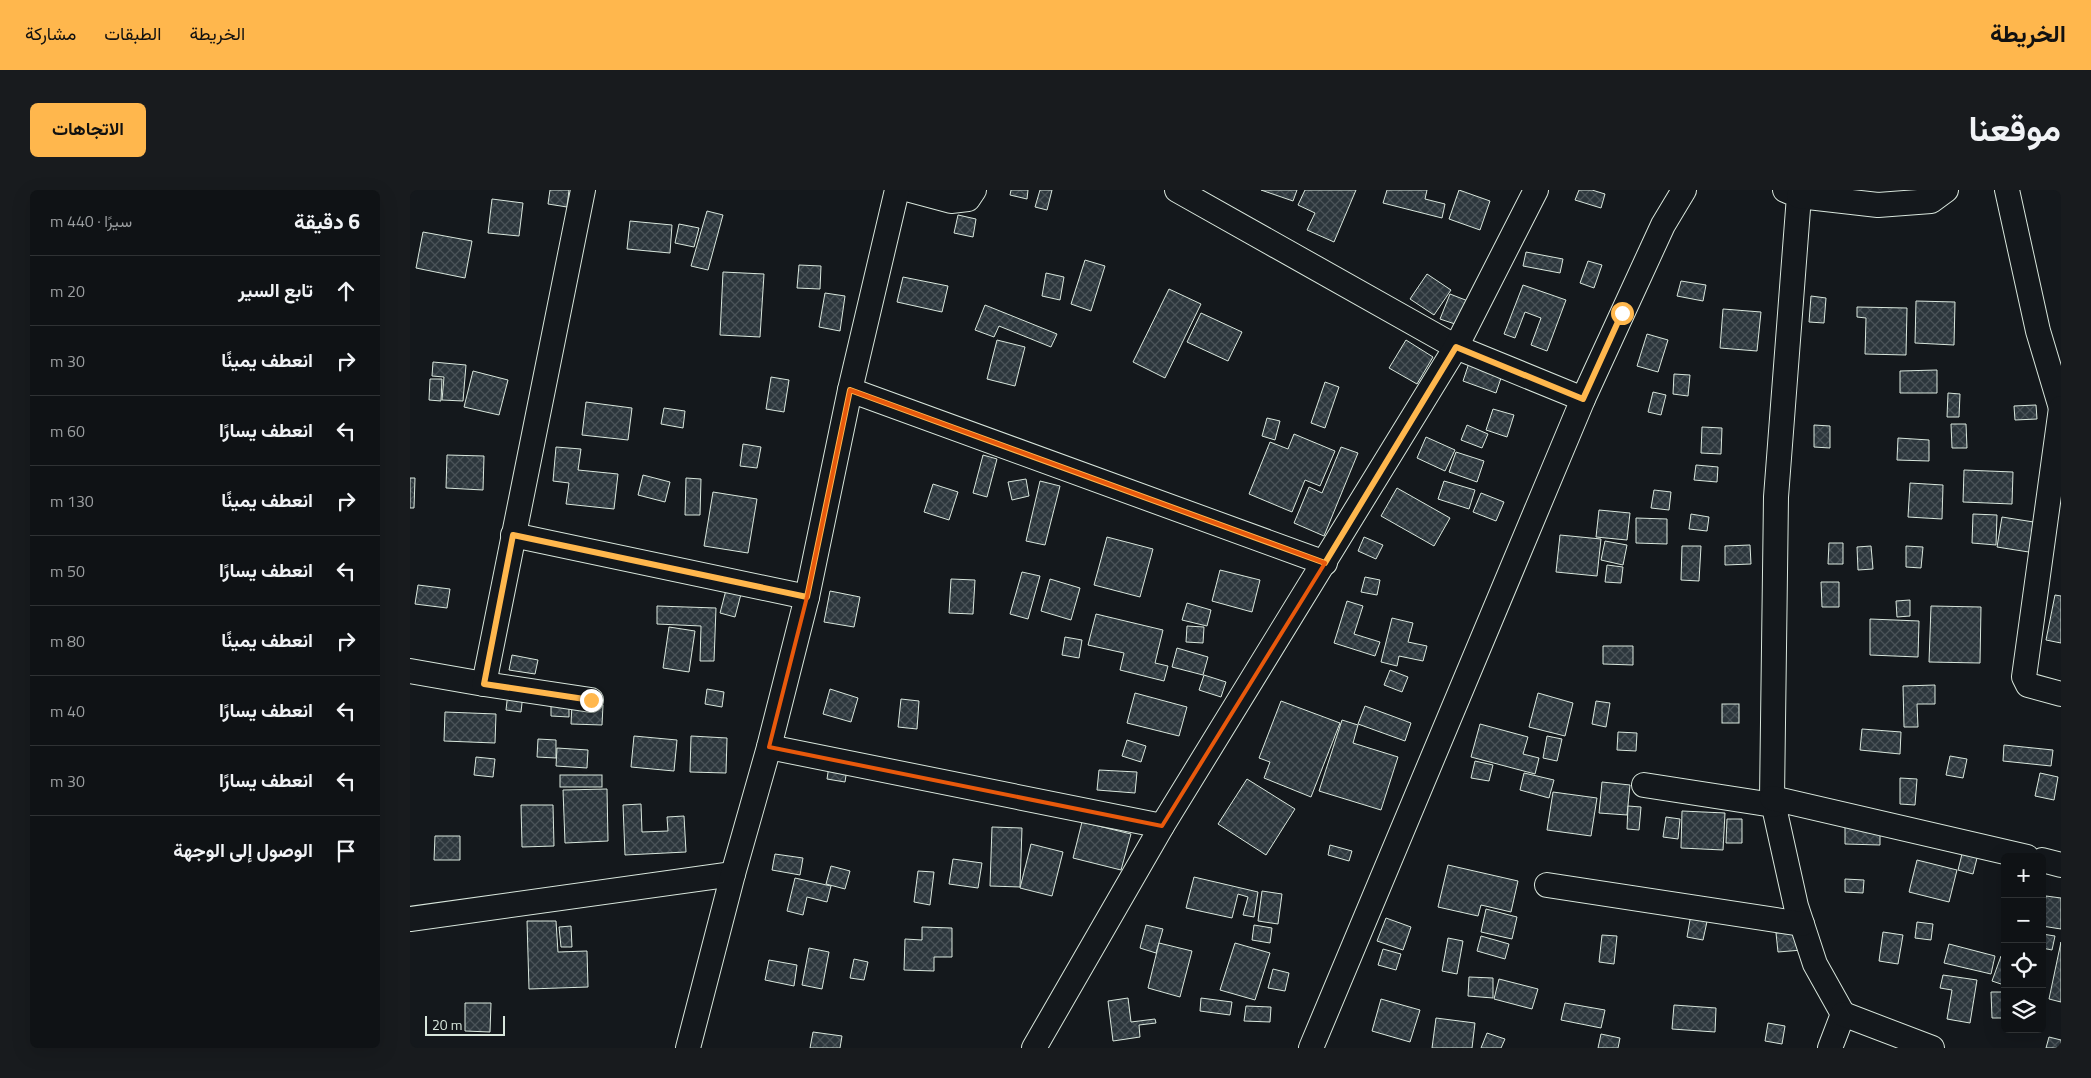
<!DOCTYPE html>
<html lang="ar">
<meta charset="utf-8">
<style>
body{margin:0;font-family:"Titillium Web",Vazirmatn,sans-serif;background:#181b1e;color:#f1f3f6;direction:rtl}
.controls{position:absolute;right:15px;bottom:15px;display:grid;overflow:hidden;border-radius:8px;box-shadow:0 5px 20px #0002}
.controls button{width:45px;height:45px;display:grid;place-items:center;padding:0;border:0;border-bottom:1px solid #2f3234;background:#0f1215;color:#f1f3f6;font:25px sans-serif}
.scale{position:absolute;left:15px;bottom:12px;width:80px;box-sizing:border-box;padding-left:5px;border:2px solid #d8e6dc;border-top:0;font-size:14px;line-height:18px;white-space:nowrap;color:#d8e6dc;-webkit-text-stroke:4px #14181c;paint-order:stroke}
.stop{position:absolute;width:15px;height:15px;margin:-11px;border:4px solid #ffb74d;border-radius:50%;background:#fff}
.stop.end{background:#ffb74d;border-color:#fff;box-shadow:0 1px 5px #0008}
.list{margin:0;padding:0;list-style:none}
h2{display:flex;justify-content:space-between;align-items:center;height:65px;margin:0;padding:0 20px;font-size:21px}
h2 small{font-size:16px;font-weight:400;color:#9b9ea0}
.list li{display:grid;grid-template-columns:32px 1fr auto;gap:15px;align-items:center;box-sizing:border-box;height:70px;padding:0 20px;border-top:1px solid #2f3234}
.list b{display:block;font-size:19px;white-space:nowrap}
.list em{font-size:16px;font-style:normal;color:#9b9ea0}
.icon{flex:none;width:28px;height:28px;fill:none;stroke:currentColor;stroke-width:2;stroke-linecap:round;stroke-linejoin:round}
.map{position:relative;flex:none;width:1651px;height:858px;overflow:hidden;direction:ltr;border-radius:8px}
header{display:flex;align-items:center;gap:30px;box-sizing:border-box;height:70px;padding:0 25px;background:#ffb74d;color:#111}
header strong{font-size:24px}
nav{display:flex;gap:28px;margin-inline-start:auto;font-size:18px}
.intro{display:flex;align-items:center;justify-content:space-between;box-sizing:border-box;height:120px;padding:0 30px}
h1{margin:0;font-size:35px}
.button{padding:12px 22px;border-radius:8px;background:#ffb74d;color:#111;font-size:18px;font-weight:700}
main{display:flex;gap:30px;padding:0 30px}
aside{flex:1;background:#0f1215;border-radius:8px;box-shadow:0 5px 20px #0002}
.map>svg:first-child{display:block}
.building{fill:url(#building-cross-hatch);stroke:#d8e6dc}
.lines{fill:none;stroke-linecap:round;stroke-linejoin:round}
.street-casing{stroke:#d8e6dc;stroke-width:26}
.street{stroke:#14181c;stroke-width:24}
.route{stroke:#ffb74d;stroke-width:6}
.marked{fill:none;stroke:#e8590c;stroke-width:4;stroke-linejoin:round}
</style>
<header>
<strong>الخريطة</strong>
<nav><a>الخريطة</a><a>الطبقات</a><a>مشاركة</a></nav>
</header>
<div class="intro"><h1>موقعنا</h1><a class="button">الاتجاهات</a></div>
<main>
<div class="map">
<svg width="1651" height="858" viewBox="0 0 1651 858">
<defs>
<pattern id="building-cross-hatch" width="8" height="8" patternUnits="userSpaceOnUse" patternTransform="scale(1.25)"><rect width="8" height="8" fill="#2c363c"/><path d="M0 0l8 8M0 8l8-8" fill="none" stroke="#4a5358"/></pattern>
</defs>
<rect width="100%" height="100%" fill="#14181c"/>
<g class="building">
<path d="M140,0h19l-2,17 -19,-3z"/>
<path d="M601,0h17l-1,9 -17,-4z"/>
<path d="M630,0h12l-5,20 -12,-3z"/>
<path d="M851,0h36l-4,11z"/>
<path d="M895,0h51l-22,52 -27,-12 8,-17 -17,-8z"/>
<path d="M977,0h40l-2,9 20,5 -3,14 -59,-15z"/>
<path d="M1049,0l31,11 -10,29 -31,-11z"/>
<path d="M1169,0h13l13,4 -4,14 -26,-8z"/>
<path d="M82,9l31,4 -4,33 -31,-3z"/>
<path d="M297,21l16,4 -15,55 -17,-4z"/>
<path d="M548,25l18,4 -3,18 -19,-4z"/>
<path d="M220,31l42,4 -2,28 -43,-4z"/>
<path d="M269,34l20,4 -5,19 -19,-4z"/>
<path d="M13,42l49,9 -7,37 -49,-10z"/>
<path d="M1116,62l37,7 -3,14 -37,-7z"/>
<path d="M675,70l20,6 -14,45 -20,-7z"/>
<path d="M1178,71l14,4 -8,23 -14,-5z"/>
<path d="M389,75l22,1 -1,23 -23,-1z"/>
<path d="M313,82l41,2 -4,63 -40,-2z"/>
<path d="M636,83l18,4 -4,23 -18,-4z"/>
<path d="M1017,84l24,16 -17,25 -24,-16z"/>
<path d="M493,87l45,9 -6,26 -45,-10z"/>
<path d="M1271,91l25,4 -3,16 -26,-5z"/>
<path d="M1113,95l43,15 -19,51 -16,-6 10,-27 -16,-6 -10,26 -11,-4z"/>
<path d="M759,99l32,15 -36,74 -32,-16z"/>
<path d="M415,103l20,3 -5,35 -21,-4z"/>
<path d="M1040,104l18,7 -10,24 -18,-6z"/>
<path d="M1401,106l15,2 -2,25 -15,-1z"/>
<path d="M1506,111l39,1 -1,43 -39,-2z"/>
<path d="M575,115l72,29 -6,13 -52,-21 -5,11 -19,-7z"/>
<path d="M1447,117l50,1 -1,47 -41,-1 1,-36 -9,-1z"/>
<path d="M1313,119l38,3 -4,39 -37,-3z"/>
<path d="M791,123l41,19 -14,29 -41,-19z"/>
<path d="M1237,144l21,6 -10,32 -21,-6z"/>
<path d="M587,150l28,7 -10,39 -28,-7z"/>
<path d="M996,150l27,17 -16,27 -28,-16z"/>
<path d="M23,172l33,3 -3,36 -21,-1 2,-23 -12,-1z"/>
<path d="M1059,173l33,12 -6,18 -33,-12z"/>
<path d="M1527,180v23h-37v-22z"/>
<path d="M63,181l35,9 -9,35 -35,-8z"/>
<path d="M1264,184l16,1 -2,21 -15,-2z"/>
<path d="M361,187l18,3 -5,32 -18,-3z"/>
<path d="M20,189h12l-1,22 -12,-1z"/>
<path d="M915,192l14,5 -14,41 -14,-5z"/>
<path d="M1243,202l13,3 -5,20 -13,-3z"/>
<path d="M1538,203l12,1 -1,23h-12z"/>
<path d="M176,212l46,6 -4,32 -46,-5z"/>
<path d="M1626,215l1,14 -22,1 -1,-14z"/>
<path d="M254,218l21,3 -2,17 -22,-4z"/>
<path d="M1083,219l21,6 -7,22 -21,-7z"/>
<path d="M857,228l13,3 -5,19 -13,-4z"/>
<path d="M1541,234h15l1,24h-15z"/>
<path d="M1057,235l21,9 -6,14 -21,-8z"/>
<path d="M1404,235l16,1v22l-16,-1z"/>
<path d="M1292,237l20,1 -1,26 -20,-1z"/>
<path d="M884,244l41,17 -15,35 -15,-6 -13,32 -43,-18 21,-52 18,7z"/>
<path d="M1016,247l29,13 -10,21 -28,-13z"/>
<path d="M1488,248l31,2v21l-32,-1z"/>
<path d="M333,254l18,3 -4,21 -17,-2z"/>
<path d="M146,257l25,2 -3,21 40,4 -4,35 -48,-5 3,-21 -16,-2z"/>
<path d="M931,257l17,6 -34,83 -30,-13 15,-36 13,6z"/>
<path d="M1046,262l28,9 -7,21 -28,-10z"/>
<path d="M37,265l37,1 -1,34 -37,-2z"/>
<path d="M573,265l14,4 -10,38 -14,-4z"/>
<path d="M1286,275l22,2 -1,15 -23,-2z"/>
<path d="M1554,280l49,2 -1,32 -49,-2z"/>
<path d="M233,285l27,7 -5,20 -27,-7z"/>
<path d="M0,288h5l-1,30h-4z"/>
<path d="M276,288l15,1 -1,36h-15z"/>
<path d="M616,289l3,17 -17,4 -4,-18z"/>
<path d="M630,291l20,5 -15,59 -19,-4z"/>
<path d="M1034,291l31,9 -6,19 -31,-10z"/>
<path d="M1500,293l33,2 -1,34 -34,-2z"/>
<path d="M523,294l25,8 -9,28 -25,-8z"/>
<path d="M987,298l53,30 -16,28 -53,-30z"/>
<path d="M1244,300l17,2 -2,18 -18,-2z"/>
<path d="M303,302l44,7 -9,54 -44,-7z"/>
<path d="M1071,303l23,9 -8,19 -23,-9z"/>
<path d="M1189,320l31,3 -3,27 -31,-3z"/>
<path d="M1281,324l18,3 -2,14 -18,-2z"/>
<path d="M1563,324l24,1 -1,30 -24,-2z"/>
<path d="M1592,327l38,6 -5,30 -38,-6z"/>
<path d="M1226,328l31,1v25l-31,-1z"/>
<path d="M1150,345l41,4 -4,37 -41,-4z"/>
<path d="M697,347l46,12 -13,48 -46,-12z"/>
<path d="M954,347l19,8 -7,14 -18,-8z"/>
<path d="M1195,351l22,4 -4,20 -22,-5z"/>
<path d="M1419,353h14v21h-15z"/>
<path d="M1340,355l1,19 -26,1v-19z"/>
<path d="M1272,356h19l-2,35 -18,-1z"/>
<path d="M1461,356l2,23 -15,1 -1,-23z"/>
<path d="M1496,356l17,1 -2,21 -15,-1z"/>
<path d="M1197,375l16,2 -2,16 -16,-1z"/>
<path d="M810,380l40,10 -8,32 -40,-11z"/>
<path d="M612,382l18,4 -12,43 -18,-5z"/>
<path d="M955,387l15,3 -3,15 -16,-3z"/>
<path d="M541,389l24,1 -2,34 -24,-1z"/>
<path d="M640,389l30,9 -9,32 -30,-9z"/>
<path d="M1411,392h18v25h-17z"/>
<path d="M8,395l32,4 -3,19 -32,-4z"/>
<path d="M316,400l15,4 -6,23 -15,-4z"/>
<path d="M420,401l30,6 -6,30 -30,-5z"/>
<path d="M1645,405l6,1v47l-15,-3z"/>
<path d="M1500,410v16l-13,1 -1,-16z"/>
<path d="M937,411l16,5 -9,28 26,8 -5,14 -41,-13z"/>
<path d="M777,413l24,7 -4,16 -25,-6z"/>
<path d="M247,416l59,2 -2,53h-14l1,-35 -44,-2z"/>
<path d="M1521,416l50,1 -1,56 -51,-1z"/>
<path d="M686,424l67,16 -8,33 13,3 -4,15 -44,-11 4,-17 -36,-8z"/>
<path d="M982,428l21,5 -5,19 19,4 -4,15 -24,-5 -2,10 -16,-4z"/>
<path d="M1460,429l49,2 -1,36 -48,-2z"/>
<path d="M777,436l17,1 -1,16 -17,-1z"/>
<path d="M259,437l26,4 -6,41 -26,-4z"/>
<path d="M655,447l17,3 -3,18 -17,-3z"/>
<path d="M1193,456h30v19l-30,-1z"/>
<path d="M767,458l31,9 -5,18 -31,-8z"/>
<path d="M102,465l26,5 -3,14 -26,-4z"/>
<path d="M980,480l18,7 -6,15 -18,-7z"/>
<path d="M794,485l22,7 -5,15 -22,-7z"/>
<path d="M1525,495v19h-18l1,23h-14l-1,-41z"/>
<path d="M297,499l17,3 -2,15 -17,-3z"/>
<path d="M420,499l28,9 -7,24 -28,-8z"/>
<path d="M98,502l15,2 -2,18 -15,-2z"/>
<path d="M725,503l52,14 -8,29 -52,-13z"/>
<path d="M1128,503l35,10 -8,33 -36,-9z"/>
<path d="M491,509l18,2 -2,28 -19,-2z"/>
<path d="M141,510l18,1v16l-18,-1z"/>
<path d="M871,511l59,22 -29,74 -47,-19 6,-16 -11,-4z"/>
<path d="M1186,511l14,2 -4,24 -14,-3z"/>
<path d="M162,514l31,1 -1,20 -31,-1z"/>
<rect x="1312" y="514" width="17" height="19"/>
<path d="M955,516l46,17 -6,18 -47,-17z"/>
<path d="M35,522l51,2 -1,29 -51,-2z"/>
<path d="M932,530l16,5 -5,18 45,14 -17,53 -62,-19z"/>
<path d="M1070,534l48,13 -5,17 16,4 -4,16 -64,-17z"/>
<path d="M1452,539l39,3 -1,22 -40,-4z"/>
<path d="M1208,542l19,1 -1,18 -19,-1z"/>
<path d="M224,546l43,4 -3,31 -43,-4z"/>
<path d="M281,546l36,2 -1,35 -36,-1z"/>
<path d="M1137,546l15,3 -5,22 -14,-3z"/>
<path d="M128,549l18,1v18l-19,-1z"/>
<path d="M717,550l19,6 -5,16 -19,-6z"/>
<path d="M1594,555l49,5 -2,16 -48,-5z"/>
<path d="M147,558l31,2 -1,18 -31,-2z"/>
<path d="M1540,566l17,3 -4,19 -17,-3z"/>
<path d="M66,567l19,2 -2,18 -19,-2z"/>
<path d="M1065,571l18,4 -4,16 -18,-3z"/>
<path d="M419,576l18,3 -2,13 -18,-3z"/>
<path d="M689,580l38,2 -2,21 -38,-3z"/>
<path d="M1114,583l30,7 -5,18 -29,-8z"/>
<path d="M1630,583l18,4 -4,23 -19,-4z"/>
<rect x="150" y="585" width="42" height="12"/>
<path d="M1490,588l17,1 -2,26 -15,-1z"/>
<path d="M837,589l48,30 -29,46 -48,-31z"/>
<path d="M1192,592l28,3 -3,30 -28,-2z"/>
<path d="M197,599l1,52 -43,2 -2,-53z"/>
<path d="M1143,602l44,6 -6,38 -44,-6z"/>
<path d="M231,614l1,28 26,-1 -1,-14 17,-1 2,36 -61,3 -2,-50z"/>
<path d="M111,615h32l1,41 -32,1z"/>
<path d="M1218,616l13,1 -2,23 -12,-1z"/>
<path d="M1272,621l43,2 -2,37 -42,-2z"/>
<path d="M1256,627l14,2 -2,20 -15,-2z"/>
<path d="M1317,629h15v24h-16z"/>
<path d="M672,632l49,12 -10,36 -48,-12z"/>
<path d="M1435,634l35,1v20l-35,-1z"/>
<path d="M582,637l30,1 -2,59 -30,-1z"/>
<path d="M25,646h25v24h-26z"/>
<path d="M621,654l32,8 -11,44 -32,-8z"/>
<path d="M920,655l22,6 -3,10 -21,-6z"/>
<path d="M1554,656l15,4 -6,24 -15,-4z"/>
<path d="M365,664l28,4 -3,17 -28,-5z"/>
<path d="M543,669l29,4 -4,25 -29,-4z"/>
<path d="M1507,670l40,10 -8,32 -40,-10z"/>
<path d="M1038,675l70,16 -7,31 -30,-7 -3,11 -40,-9z"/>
<path d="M421,676l19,5 -5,18 -19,-5z"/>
<path d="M508,681l16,1 -4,33 -16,-3z"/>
<path d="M784,687l64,15 -4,25 -11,-2 5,-18 -10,-3 -6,24 -46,-10z"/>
<path d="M385,688l36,8 -4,16 -20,-5 -4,18 -16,-4z"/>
<path d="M1435,689l19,1 -1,13 -18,-1z"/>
<path d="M852,701l20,3 -4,30 -20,-3z"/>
<path d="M1636,706l15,2v31l-19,-3z"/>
<path d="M1076,719l31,8 -5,22 -31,-7z"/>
<path d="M1281,724l17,3 -5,23 -16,-3z"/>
<path d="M976,728l25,9 -8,23 -26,-9z"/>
<path d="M117,731h29l2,31 29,-1 1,36 -59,2z"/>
<path d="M1507,732l16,2 -2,16 -16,-2z"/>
<path d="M736,735l17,4 -7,24 -16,-5z"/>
<path d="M844,735l18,3 -2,15 -18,-3z"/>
<path d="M161,736l1,21h-11l-2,-20z"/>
<path d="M512,737l30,1v29h-18v14l-30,-1 1,-31 17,1z"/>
<path d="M1390,741l2,19 -24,2 -2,-19z"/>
<path d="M1473,742l20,3 -5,29 -19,-3z"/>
<path d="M1632,744l13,2 -3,14 -10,-2z"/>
<path d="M1192,745l15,1 -3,28 -15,-2z"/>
<path d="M1071,746l28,8 -4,15 -28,-8z"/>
<path d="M1038,748l15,3 -6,33 -15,-3z"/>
<path d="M1651,752v60l-12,-3z"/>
<path d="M749,753l33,8 -12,46 -32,-9z"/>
<path d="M825,753l35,10 -15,47 -35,-10z"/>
<path d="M1539,754l46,12 -4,18 -47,-11z"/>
<path d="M399,758l20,4 -7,37 -20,-4z"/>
<path d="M973,759l18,5 -5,16 -18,-5z"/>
<path d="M1591,766l4,1 -1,28 -12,-4z"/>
<path d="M444,769l14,3 -4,18 -14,-2z"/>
<path d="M359,770l28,5 -3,21 -29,-6z"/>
<path d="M863,779l16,4 -4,18 -17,-3z"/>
<path d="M1533,785l34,5 -7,43 -23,-4 5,-29 -12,-2z"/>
<path d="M1059,787l24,1v20l-25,-2z"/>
<path d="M1089,789l39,10 -6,20 -38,-10z"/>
<path d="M1581,802h14v26h-13z"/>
<path d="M718,808l3,24 24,-3 1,4 -17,2 1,12 -27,4 -5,-40z"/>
<path d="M791,808l31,4 -2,13 -30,-4z"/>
<path d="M971,809l39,11 -10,32 -38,-11z"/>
<path d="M55,813h26l-1,29 -25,-1z"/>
<path d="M1155,813l40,7 -4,18 -40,-8z"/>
<path d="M1264,815l42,3 -1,24 -43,-3z"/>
<path d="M836,816l25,1 -1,15 -26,-1z"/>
<path d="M1026,828l39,5 -3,25h-40z"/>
<path d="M1358,833l17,3 -3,18 -17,-3z"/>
<path d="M403,842l29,4 -2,12h-30z"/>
<path d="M1077,843l18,6 -4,9h-20z"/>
<path d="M1191,844l19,4 -2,10h-20z"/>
<path d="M1639,847l12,3v8h-15z"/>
</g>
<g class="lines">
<defs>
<g id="street">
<path d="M500,0l41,11 17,-2 6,-9"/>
<path d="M767,0l279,157 127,52"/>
<path d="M1375,0l14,6 -23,301 -4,301 24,108 19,58 28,50 -13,34"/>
<path d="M1597,0l31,141 23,77"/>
<path d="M1389,6l79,9 53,-4 15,-11"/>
<path d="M440,200l475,173"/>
<path d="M1651,218l-37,269 4,8 33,9"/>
<path d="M103,345l294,62"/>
<path d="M0,481l74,13 99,-494"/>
<path d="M74,494l107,16"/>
<path d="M359,557l393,79"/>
<path d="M1234,595l129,20"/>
<path d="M1362,608l255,59"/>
<path d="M1632,670l19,5"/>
<path d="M1137,695l255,39"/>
<path d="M0,729l323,-45"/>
<path d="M1433,824l89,34"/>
<path d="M278,858l45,-174 36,-127 38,-150 43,-207 47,-200"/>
<path d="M624,858l128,-222 294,-479 80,-157"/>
<path d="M901,858l272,-649 80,-174 21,-35"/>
</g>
</defs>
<use href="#street" class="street-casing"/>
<use href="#street" class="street"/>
</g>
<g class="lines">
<path class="route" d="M181,510l-107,-16 29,-149 294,62 43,-207 475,173 131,-216 127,52 39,-86"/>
</g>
<path class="marked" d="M440,200l475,173 -163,263 -393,-79 38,-150z"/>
</svg>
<div class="controls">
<button>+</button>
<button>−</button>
<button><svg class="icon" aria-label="locate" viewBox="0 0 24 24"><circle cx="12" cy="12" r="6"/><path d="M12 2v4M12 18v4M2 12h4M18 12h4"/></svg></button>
<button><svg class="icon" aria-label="layers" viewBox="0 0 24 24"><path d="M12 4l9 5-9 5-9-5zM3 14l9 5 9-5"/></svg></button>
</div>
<div class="scale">20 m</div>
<div class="stop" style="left:1212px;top:123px"></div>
<div class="stop end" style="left:181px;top:510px"></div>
</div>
<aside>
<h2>6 دقيقة<small>سيرًا · 440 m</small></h2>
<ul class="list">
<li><svg class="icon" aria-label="ahead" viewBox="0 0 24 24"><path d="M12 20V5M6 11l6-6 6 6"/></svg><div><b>تابع السير</b></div><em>20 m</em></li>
<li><svg class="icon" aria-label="right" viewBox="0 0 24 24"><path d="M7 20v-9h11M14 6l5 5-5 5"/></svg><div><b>انعطف يمينًا</b></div><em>30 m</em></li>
<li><svg class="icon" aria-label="left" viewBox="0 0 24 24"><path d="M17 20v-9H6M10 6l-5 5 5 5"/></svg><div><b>انعطف يسارًا</b></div><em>60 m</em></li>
<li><svg class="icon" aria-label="right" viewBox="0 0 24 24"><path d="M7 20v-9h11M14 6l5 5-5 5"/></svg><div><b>انعطف يمينًا</b></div><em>130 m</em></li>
<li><svg class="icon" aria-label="left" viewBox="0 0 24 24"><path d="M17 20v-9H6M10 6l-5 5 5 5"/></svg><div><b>انعطف يسارًا</b></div><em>50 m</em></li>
<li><svg class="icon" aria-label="right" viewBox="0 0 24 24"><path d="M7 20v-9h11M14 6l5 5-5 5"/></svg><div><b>انعطف يمينًا</b></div><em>80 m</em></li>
<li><svg class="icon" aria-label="left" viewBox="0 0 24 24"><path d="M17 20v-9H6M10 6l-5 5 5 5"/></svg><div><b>انعطف يسارًا</b></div><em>40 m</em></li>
<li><svg class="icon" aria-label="left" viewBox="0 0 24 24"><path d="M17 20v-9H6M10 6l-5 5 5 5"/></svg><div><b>انعطف يسارًا</b></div><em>30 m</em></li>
<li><svg class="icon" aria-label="arrive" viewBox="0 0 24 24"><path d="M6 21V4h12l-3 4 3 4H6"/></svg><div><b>الوصول إلى الوجهة</b></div></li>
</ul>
</aside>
</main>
